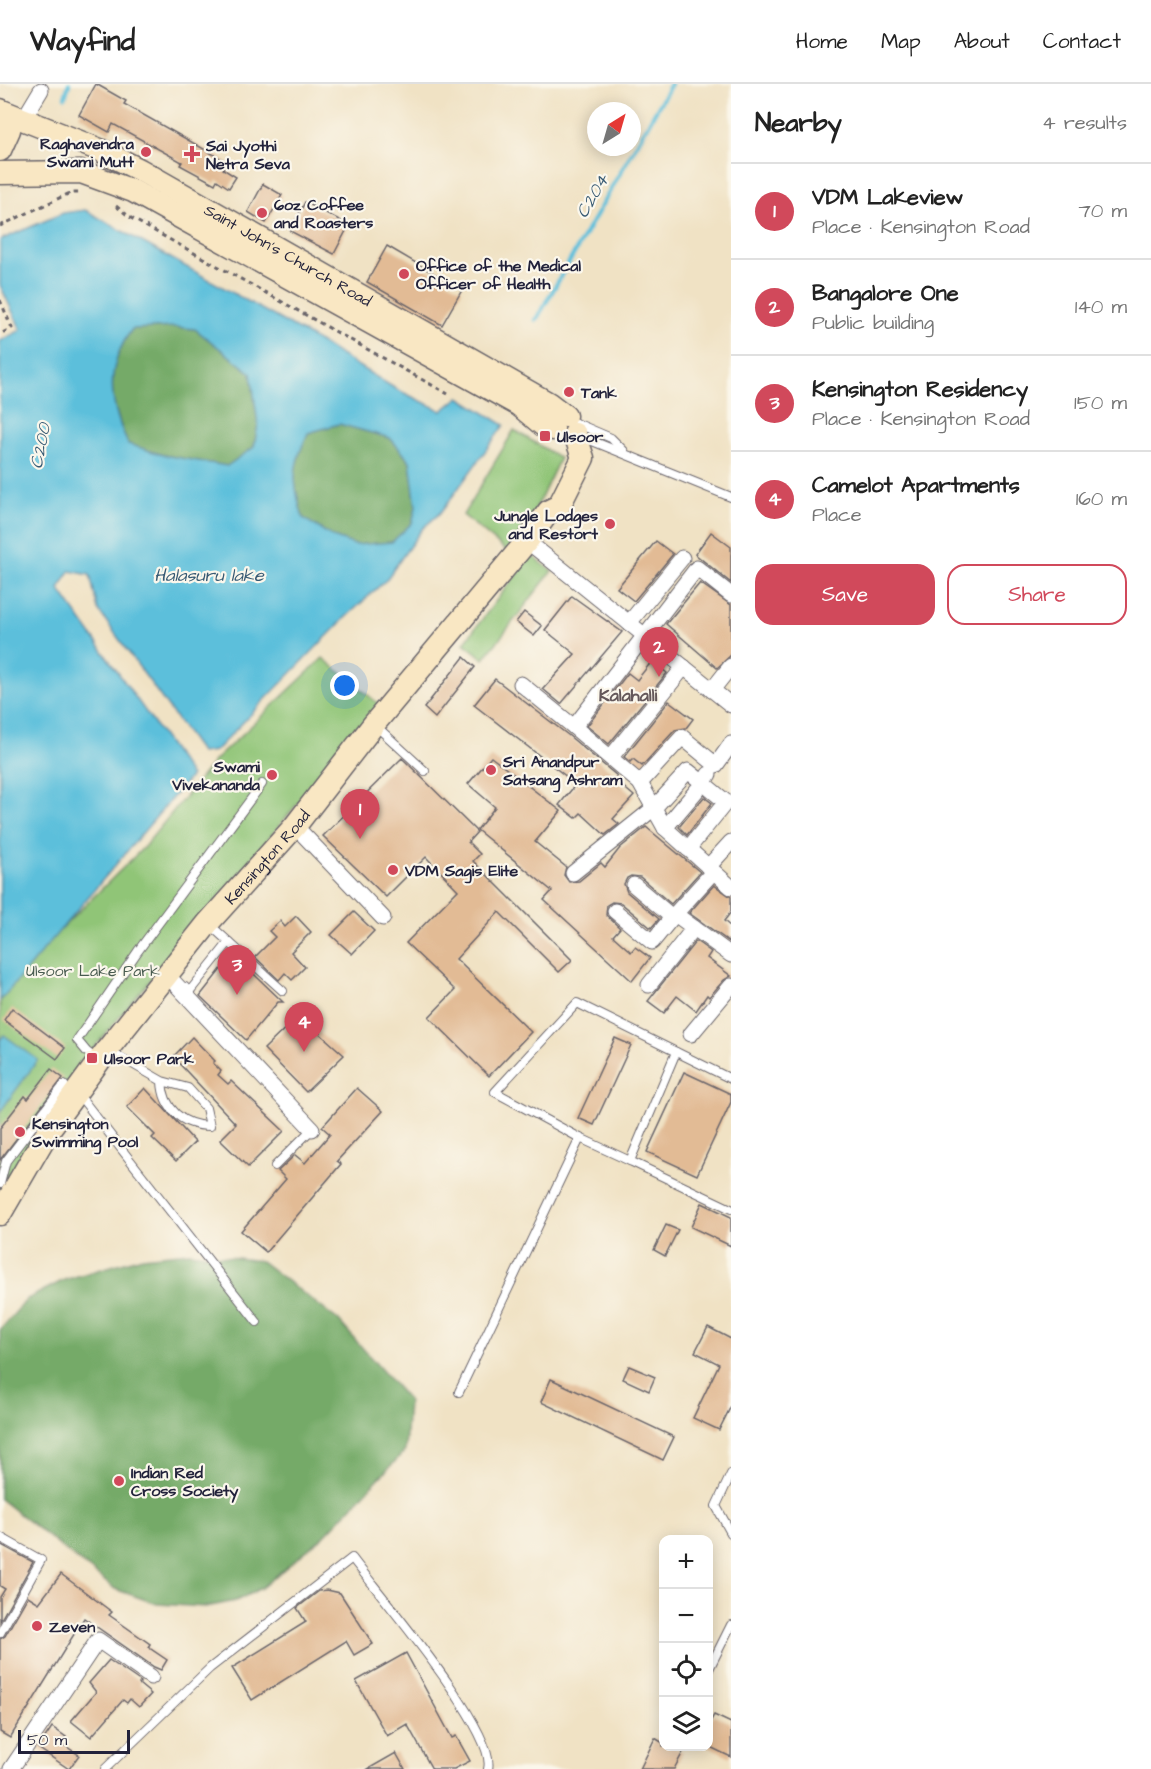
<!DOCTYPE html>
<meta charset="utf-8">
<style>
body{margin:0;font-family:"Architects Daughter",sans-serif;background:#f2f2f2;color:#222}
.controls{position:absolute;right:18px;bottom:18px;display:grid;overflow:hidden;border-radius:12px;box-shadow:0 3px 15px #0003}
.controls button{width:54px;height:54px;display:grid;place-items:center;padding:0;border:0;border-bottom:2px solid #e0e0e0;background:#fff;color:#222;font:30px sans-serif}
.compass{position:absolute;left:587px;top:18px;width:54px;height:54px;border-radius:50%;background:#fff;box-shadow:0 3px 15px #0003;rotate:37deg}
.scale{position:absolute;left:18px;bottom:15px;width:112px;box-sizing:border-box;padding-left:6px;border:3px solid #22223b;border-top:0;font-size:16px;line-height:21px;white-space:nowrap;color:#22223b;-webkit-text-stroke:4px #fbf7ec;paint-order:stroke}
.you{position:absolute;left:345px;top:602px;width:21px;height:21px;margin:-15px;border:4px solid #fff;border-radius:50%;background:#1a73e8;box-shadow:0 0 0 9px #1a73e833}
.badge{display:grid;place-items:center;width:39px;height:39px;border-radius:50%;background:#d1495b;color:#fff;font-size:20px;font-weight:700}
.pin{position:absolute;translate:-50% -50px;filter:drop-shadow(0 2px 3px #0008)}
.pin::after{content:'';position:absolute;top:32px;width:21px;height:18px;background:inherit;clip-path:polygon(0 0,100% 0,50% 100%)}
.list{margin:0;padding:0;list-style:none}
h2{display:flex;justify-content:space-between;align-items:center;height:78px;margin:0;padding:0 24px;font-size:26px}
h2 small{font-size:20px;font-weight:400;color:#767676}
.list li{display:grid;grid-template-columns:39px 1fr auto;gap:18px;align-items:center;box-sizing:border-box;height:96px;padding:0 24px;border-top:2px solid #e0e0e0}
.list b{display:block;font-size:22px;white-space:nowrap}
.list p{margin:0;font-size:20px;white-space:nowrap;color:#767676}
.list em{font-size:20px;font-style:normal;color:#767676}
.actions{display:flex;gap:12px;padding:18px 24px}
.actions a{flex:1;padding:14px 0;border:2px solid #d1495b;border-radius:18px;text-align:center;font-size:21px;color:#d1495b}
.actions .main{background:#d1495b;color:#fff}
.icon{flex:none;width:33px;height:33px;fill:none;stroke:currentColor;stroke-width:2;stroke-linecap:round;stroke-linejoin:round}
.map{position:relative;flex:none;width:731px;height:1685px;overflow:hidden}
header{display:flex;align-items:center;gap:36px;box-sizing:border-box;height:84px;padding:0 30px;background:#fff;border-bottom:2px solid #e0e0e0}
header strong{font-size:28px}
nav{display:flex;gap:33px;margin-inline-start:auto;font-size:21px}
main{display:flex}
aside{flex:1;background:#fff}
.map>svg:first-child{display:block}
.green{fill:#90c577;stroke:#597459;stroke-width:1.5}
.forest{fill:#74aa68;stroke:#4b6652;stroke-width:1.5}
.water{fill:#5cbfdb;stroke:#3f708b;stroke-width:1.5;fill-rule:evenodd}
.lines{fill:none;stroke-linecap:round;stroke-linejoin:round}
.stream{stroke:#5cbfdb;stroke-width:4.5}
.building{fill:#e2bb95}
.service-casing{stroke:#6a656b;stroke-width:10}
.minor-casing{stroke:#6a656b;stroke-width:17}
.secondary-casing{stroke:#6a656b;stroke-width:25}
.path{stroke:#6a656b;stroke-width:3;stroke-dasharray:4.5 4.5;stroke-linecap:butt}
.service{stroke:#fff;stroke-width:8}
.minor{stroke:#fff;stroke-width:15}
.secondary{stroke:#f9e7c3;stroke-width:22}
.poi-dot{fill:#d1495b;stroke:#fbf7ec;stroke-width:2}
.labels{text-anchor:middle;stroke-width:4.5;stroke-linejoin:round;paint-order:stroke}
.poi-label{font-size:16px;font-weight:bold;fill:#22223b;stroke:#fbf7ec;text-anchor:start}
.street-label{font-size:16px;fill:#22223b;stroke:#fbf7ec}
.park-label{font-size:16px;fill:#485b50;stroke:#fbf7ec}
.water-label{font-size:18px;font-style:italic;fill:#365973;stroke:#fbf7ec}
.neighbourhood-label{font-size:18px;font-weight:bold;fill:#65585a;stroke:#fbf7ec}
</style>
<header>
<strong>Wayfind</strong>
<nav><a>Home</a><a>Map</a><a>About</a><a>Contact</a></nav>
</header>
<main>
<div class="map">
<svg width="731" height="1685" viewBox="0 0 731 1685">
<rect width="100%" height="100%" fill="#fbf7ec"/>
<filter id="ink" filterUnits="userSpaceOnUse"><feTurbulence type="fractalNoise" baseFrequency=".0167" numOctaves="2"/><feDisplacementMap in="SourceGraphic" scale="12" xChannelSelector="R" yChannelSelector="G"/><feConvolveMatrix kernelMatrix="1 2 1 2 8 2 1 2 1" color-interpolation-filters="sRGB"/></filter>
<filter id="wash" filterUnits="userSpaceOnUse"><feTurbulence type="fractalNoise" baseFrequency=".008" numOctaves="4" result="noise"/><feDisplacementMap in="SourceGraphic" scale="24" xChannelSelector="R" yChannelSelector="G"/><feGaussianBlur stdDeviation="1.35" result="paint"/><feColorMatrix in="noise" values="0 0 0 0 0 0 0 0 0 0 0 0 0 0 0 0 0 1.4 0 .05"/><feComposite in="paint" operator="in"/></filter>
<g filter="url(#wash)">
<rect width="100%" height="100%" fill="#f0e2c4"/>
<g class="green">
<path d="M514,346l46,28 -38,80 -14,14 -45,-37z"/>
<path d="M531,471l21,16 -68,88 -20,-16z"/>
<path d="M323,574l57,47 -293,351 -7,18 -80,116v-189l58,-69 86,-85 71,-87z"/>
</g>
<g class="forest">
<path d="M174,243l21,2 56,44 7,52 -4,22 -27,19 -64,-11 -35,-11c-19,-43 -24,-75 4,-115z"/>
<path d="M339,340l51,14 20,24 6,45 -4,16 -20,19 -37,3 -22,-8 -30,-19c-11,-38 -12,-49 5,-85z"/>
<path d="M189,1168l72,9 77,59 70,80 -3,51 -82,86 -62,51 -25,13 -30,6 -49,-3 -42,-15 -115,-90v-169l27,-31 37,-19 78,-23z"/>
</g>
<g class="water">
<path d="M85,126l221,124 90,55 46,22 17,-14 45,28 -62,86 -20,18 -36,51 -41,38 -130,133 -14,2 -103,-143 -8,-35 -20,-4 -11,18 132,187 -191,225v-660l21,-11 -21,-45v-45l63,-27zM174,243l21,2 56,44 7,52 -4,22 -27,19 -64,-11 -35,-11c-19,-41 -24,-76 4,-115zM339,340l51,14 20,23 6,46 -4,16 -20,19 -37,3 -22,-8 -30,-19c-11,-38 -12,-49 5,-85z"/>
<path d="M4,951l34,25 -38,52v-72z"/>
</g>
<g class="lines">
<g class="stream">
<path d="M65,13l4,-13"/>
<path d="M536,236l135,-236"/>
</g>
</g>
<g id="blocks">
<g class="building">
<path d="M96,0l30,17 -2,3 103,58 -4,7 13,8 -7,11 -12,-8 -2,4 -35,-19 2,-3 -69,-38 -4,8 -30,-17z"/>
<path d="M263,100l19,11 -16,28 -18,-11z"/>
<path d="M305,118l44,23 -15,29 -44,-23z"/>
<path d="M387,162l75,44 -20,35 -75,-43z"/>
<path d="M711,448l20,15v36l-36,-29z"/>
<path d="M656,457l17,13 -39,47 -17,-13z"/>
<path d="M700,499l31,22v50l-14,13 -51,-44z"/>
<path d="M572,512l50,36 -61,72 -18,-15 32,-35 -30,-24z"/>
<path d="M524,528l18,14 -8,10 -18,-14z"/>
<path d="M464,573l11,10 -40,51 -11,-10z"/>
<path d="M652,577l15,12 -58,71 -22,-18 41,-53 9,7z"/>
<path d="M495,595l73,56 49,41 -3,3 20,17 -21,23 6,5 -14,11 -24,-22 -5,5 -17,-13 17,-21 -102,-79z"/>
<path d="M669,617l24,18 -7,9 -11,2 -33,36 -9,-7 -3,3 -6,-5z"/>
<path d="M491,673l70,54 -26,31 31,25 -2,8 5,7 10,-1 22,-18 4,4 15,-19 26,-21 54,45 -29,32 -31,-27 -9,-1 -4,2 -3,6 3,8 32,27 -8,9 -30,-25 -9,-1 -5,3 -1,10 14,13 -7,8 18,16 4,-5 15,11 -18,23 -88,-81 8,-9 -75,-61 18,-23 -27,-23z"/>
<path d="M402,674l75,74 -9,10 12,12 -7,7 99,99 -13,12 -60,-60 -43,47 75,73 -42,44 -60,-59 26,-27 -49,-47 52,-53 -32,-33 -40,40 -63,-61z"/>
<path d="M704,713l8,6 -25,32 -8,-8z"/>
<path d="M714,801l17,12v15l-7,9 7,6v16l-42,-30z"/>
<path d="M354,828l20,19 -22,23 -21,-19z"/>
<path d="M296,832l15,16 -20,20 14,15 -13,13 -7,-7 -6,7 -24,-23 20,-20 -6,-6 11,-10 5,6z"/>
<path d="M696,857l15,11 -4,6 24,18 -7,4 -15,17 -2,-2 -11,16 -19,-15 -13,17 -16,-12z"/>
<path d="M233,870l50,48h-5l-32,38 -46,-44z"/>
<path d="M12,924l53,40 -8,11 -53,-39z"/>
<path d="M299,931l45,40 -38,37 -42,-43z"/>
<path d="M192,953l23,24 -2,2 8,8 -3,4 10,9 3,-3 53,50 -36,36 -28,-27 16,-16 -63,-67z"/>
<path d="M615,954l16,7 -37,80 -16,-7z"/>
<path d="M51,985l12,9 -63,82v-32l25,-32 3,3z"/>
<path d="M684,988l47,22v8l-34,73 -50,-23z"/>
<path d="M145,1004l50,54 -19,19 -24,-23 3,-3 -28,-28z"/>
<path d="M357,1004l26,23 -46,50 4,3 -75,88 -25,-21 45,-52 -8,-8 17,-16 10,8 25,-29 -8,-7z"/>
<path d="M702,1119l29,14v29l-40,-19z"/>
<path d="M666,1141l12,5 -13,26 -11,-6z"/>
<path d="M708,1243l23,12v67l-12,24 -26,-12 26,-54 -24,-12z"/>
<path d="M629,1282l26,11 -6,14 -26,-12z"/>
<path d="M551,1295l123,58 -11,23 -122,-58z"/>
<path d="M0,1460l33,18 -33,59v-24l5,-8 -5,-3z"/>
<path d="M61,1490l51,38 -3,3 41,29 -2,3 19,13 -6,10 -7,-3 -70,-49 -74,120 -10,-6v-93l5,-3 23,-40 11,7z"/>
<path d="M327,1506l13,3 33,51 -19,11 -8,-14 -94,59 -20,-32 74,-46 -9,-14 22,-17z"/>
<path d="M406,1569l46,85 4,-2 14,25 -16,8h-22l-25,-45 -20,12 -31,-55z"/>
<path d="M109,1576l32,22 -2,2 12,10 -12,13 -9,-8 -3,4 -4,-3 -32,37 -20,-16 25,-29 -7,-9z"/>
<path d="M714,1631l17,8v34l-23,-11v-20z"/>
<path d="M52,1643l14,10 -5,6 18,12 -10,14 -31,-21z"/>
<path d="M655,1654l8,5v3h8l12,6 -9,17h-34z"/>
<path d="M396,1669l9,16h-37z"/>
</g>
</g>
</g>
<g filter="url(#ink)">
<use href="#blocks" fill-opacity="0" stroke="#6a656b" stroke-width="1.5"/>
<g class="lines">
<defs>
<g id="service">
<path d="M576,339l35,15 13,13"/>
<path d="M580,352l151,61"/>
<path d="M375,641l50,46"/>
<path d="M209,840l74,67"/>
<path d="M185,903l4,5 40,-50"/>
<path d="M108,966l54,31 26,7 18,20 4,18c-28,0 -47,-18 -48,-45"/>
<path d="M676,968l-46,109 101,48"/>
<path d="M98,976l-11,-8 -10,-12 61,-89 124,-167"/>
<path d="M79,1011l178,227"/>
<path d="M630,1077l-50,-23 -85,-46 82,-89 154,76"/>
<path d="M275,1082l37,-37"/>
<path d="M0,1100l6,-23 58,-76"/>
<path d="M459,1308l121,-254"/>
<path d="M731,1390l-15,32 15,27"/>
<path d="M0,1453l41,23 -41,73"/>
<path d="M708,1587l23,-46"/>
<path d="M105,1685l105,-101 142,-110c26,35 146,174 136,211"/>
</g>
<g id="minor">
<path d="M23,36l18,-30"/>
<path d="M527,457l204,164"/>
<path d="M731,511l-34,-27 -123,159 66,56 25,45 66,59"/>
<path d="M629,539l53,-65"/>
<path d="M521,600l53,43"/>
<path d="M712,606l19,-24"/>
<path d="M611,673l73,-90"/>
<path d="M640,699l42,-46 34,28 15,-21"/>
<path d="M295,742l88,92"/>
<path d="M688,765l38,-47 -23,-19 6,-9"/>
<path d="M708,783l23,-25"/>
<path d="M713,788l-38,42 56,41"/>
<path d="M573,789l81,-65 34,-37 15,12 -38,45"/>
<path d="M634,801l38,32"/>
<path d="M615,827l37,31 23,-28"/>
<path d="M167,891l145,154"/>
<path d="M649,901l45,-57"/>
<path d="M691,950l40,-48"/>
<path d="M11,1685l87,-129 53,37"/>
</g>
<g id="secondary">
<path d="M0,26l9,20 -9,20"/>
<path id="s1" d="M2,27l98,39 40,20 408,233 17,13"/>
<path d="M0,89l81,-1 52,19 386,214 24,20 10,4"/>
<path id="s2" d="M0,1130l50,-86 57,-78 101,-127 87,-97 79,-102 153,-183 22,-30 10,-5 24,-48 -8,-24"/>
</g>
</defs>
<use href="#service" class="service-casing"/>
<use href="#minor" class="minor-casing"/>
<use href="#secondary" class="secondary-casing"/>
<g class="path">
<path d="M116,122l15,12 317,176"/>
<path d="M0,142l70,-33h11"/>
<path d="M0,216l12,28 -12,6"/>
</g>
<use href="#service" class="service"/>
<use href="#minor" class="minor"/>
<use href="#secondary" class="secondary"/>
</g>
</g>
<g class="poi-dot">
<circle cx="146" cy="68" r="6"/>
<path d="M189 61h6v6h6v6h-6v6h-6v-6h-6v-6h6z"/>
<circle cx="262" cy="129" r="6"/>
<circle cx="404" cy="190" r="6"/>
<circle cx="569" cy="308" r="6"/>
<rect x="539" y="346" width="12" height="12" rx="3"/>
<circle cx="610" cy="440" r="6"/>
<circle cx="491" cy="686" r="6"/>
<circle cx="272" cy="691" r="6"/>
<circle cx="393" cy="786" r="6"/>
<rect x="86" y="968" width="12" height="12" rx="3"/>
<circle cx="20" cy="1048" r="6"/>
<circle cx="119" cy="1397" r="6"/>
<circle cx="37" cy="1542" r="6"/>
</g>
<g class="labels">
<g class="poi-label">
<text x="134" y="65" text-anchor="end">Raghavendra<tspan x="134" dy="18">Swami Mutt</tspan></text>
<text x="206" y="67">Sai Jyothi<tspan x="206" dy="18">Netra Seva</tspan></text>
<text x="274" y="126">6oz Coffee<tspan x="274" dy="18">and Roasters</tspan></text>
<text x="416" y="187">Office of the Medical<tspan x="416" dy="18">Officer of Health</tspan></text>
<text x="581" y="314">Tank</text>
<text x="557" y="358">Ulsoor</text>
<text x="598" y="437" text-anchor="end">Jungle Lodges<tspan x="598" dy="18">and Restort</tspan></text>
<text x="503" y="683">Sri Anandpur<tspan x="503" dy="18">Satsang Ashram</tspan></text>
<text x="260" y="688" text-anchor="end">Swami<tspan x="260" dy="18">Vivekananda</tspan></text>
<text x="405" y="792">VDM Sagis Elite</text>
<text x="104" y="980">Ulsoor Park</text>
<text x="32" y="1045">Kensington<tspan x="32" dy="18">Swimming Pool</tspan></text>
<text x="131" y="1394">Indian Red<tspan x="131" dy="18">Cross Society</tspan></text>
<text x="49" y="1548">Zeven</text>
</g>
<g class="street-label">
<text dy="6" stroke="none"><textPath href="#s1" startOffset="321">Saint John's Church Road</textPath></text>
<text dy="6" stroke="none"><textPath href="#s2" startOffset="447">Kensington Road</textPath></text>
</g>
<g class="park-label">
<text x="93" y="892">Ulsoor Lake Park</text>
</g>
<g class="water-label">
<text transform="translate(592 112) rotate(-60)" y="6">C204</text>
<text transform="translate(40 362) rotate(-79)" y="6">C200</text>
<text x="209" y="497">Halasuru lake</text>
</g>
<g class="neighbourhood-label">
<text x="628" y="617">Kalahalli</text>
</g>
</g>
</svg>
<div class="controls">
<button>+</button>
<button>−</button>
<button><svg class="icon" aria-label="locate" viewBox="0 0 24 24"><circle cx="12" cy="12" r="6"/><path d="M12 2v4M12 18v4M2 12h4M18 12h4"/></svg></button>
<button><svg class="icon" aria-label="layers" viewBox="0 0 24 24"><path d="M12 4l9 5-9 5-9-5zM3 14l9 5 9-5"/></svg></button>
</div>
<svg class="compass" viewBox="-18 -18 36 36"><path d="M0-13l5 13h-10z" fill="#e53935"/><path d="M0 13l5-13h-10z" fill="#767676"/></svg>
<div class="scale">50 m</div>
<div class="you"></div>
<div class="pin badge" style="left:360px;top:755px">1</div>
<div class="pin badge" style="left:659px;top:593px">2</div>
<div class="pin badge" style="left:237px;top:911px">3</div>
<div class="pin badge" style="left:304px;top:968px">4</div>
</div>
<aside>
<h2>Nearby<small>4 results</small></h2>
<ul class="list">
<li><span class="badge">1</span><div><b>VDM Lakeview</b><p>Place · Kensington Road</p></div><em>70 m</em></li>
<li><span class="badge">2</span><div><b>Bangalore One</b><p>Public building</p></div><em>140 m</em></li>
<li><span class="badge">3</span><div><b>Kensington Residency</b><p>Place · Kensington Road</p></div><em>150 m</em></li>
<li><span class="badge">4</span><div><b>Camelot Apartments</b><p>Place</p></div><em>160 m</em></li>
</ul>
<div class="actions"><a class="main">Save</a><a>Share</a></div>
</aside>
</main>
